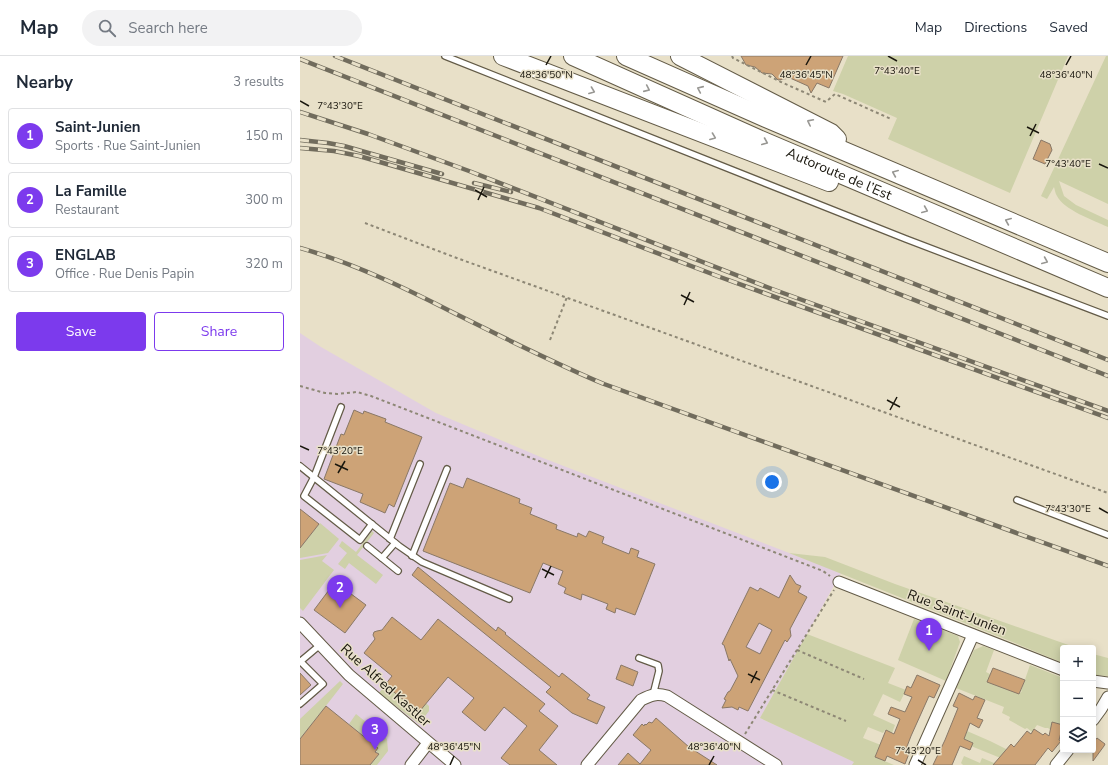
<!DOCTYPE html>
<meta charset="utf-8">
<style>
body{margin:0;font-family:"Nunito Sans",sans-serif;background:#f2f2f3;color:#1f2937}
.controls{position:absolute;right:12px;bottom:12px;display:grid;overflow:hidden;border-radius:4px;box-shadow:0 2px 10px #0003}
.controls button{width:36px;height:36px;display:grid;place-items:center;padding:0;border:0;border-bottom:1px solid #e0e1e3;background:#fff;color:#1f2937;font:20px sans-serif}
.you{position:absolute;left:472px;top:426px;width:14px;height:14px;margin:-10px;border:3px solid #fff;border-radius:50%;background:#1a73e8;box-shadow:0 0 0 6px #1a73e833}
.badge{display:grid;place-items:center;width:26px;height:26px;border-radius:50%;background:#7c3aed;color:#fff;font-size:13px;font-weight:700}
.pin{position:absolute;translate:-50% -33px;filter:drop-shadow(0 1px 2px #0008)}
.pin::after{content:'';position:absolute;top:21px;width:14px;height:12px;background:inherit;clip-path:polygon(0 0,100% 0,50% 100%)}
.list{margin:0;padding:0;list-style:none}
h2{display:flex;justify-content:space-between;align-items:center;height:52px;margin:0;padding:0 16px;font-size:17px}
h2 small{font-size:13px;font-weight:400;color:#747a83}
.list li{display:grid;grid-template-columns:26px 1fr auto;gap:12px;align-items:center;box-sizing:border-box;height:56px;margin:0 8px 8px;padding:0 8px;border:1px solid #e0e1e3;border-radius:4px}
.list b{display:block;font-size:15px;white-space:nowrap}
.list p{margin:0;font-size:13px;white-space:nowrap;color:#747a83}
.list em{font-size:13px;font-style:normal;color:#747a83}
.actions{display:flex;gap:8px;padding:12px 16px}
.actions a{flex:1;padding:9px 0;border:1px solid #7c3aed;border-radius:4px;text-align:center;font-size:14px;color:#7c3aed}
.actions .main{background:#7c3aed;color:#fff}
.icon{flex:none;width:22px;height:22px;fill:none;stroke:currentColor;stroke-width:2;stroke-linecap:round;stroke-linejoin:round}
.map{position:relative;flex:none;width:808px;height:709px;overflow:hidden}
header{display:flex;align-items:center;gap:24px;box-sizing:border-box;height:56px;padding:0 20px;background:#fff;border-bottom:1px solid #e0e1e3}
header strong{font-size:19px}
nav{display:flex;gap:22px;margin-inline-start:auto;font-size:14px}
.search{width:280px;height:36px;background:#f2f2f3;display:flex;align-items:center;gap:10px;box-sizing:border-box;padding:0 14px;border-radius:22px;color:#747a83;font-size:15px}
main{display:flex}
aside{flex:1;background:#fff}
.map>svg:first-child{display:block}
.commercial{fill:#e2cfe0}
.green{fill:#ced1a9}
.building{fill:#cda377;stroke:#897867;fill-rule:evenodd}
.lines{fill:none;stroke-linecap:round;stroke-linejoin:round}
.service-casing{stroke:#635b47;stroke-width:8}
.minor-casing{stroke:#635b47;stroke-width:13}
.trunk-casing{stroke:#635b47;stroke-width:20}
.path{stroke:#8d8775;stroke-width:2;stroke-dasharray:3 3;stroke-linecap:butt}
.service{stroke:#fff;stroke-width:5.5}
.minor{stroke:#fff;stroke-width:11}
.trunk{stroke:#fff;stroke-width:18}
.rail-casing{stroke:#716c5d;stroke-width:4.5}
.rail{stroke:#e8e0c8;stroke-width:3;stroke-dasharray:9;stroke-linecap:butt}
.oneway{stroke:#989793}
.ticks{fill:none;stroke:#1a170e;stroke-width:1.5}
.labels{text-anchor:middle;stroke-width:3;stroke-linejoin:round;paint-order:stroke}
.street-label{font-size:14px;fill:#1a170e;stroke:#e8e0c8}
.ticks-label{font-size:10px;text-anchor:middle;fill:#1a170e;stroke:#e8e0c8;stroke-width:3;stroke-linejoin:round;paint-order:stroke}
</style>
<header>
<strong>Map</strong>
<div class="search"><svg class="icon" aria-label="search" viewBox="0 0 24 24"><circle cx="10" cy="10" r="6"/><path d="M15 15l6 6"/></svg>Search here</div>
<nav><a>Map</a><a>Directions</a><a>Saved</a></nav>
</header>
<main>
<aside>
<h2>Nearby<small>3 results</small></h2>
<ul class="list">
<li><span class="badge">1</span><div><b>Saint-Junien</b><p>Sports · Rue Saint-Junien</p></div><em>150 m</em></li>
<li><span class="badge">2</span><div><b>La Famille</b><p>Restaurant</p></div><em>300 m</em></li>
<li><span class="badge">3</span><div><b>ENGLAB</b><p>Office · Rue Denis Papin</p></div><em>320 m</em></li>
</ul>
<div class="actions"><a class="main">Save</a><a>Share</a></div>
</aside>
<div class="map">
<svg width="808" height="709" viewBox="0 0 808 709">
<rect width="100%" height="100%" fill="#e8e0c8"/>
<path class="commercial" d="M0,277l21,14 115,66 107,45 298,115 -81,145 101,47h-561z"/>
<g class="green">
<path d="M548,0h220l-58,137 -122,-54 9,-21 -54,-24 -10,-3z"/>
<path d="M806,0h2v148l-49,-23 5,15 12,9 32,15v7c-15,-7 -44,-17 -51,-31 -2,-3 -2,-6 -3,-9l-7,12 -6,-3z"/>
<path d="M20,467l19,16 -11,14 -28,5v-10z"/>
<path d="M72,475l2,2 -17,22 26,20 -7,9 -27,-21 -4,6 -7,-5 9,-11 -8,-7 3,-5 14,11z"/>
<path d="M489,497l36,4 70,27 182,64h-14v15l-53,-22z"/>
<path d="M27,499l-5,6 12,9 -31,41 -3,-3v-48z"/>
<path d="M614,563l44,17 2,6 -14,39 -48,-21z"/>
<path d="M507,578l88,34 -7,15 18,7 -6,12 -17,-8 -10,21 22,10 -3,8 -7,-3 -2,3 -15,-6 -5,11 23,9 -3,6 -6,-2 -2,6 19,8h-42l2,-3 -94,-44z"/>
<path d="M683,590l11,4 -8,22 4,2 -2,8 31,12 3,-3h-1l9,-26 33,13v47l-11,-2 -1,3 12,3v10l-15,-11h-3l-8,-3 -5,7 -5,-4 -2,1 -16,-9 1,-3 -8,-4 2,-6 -48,-19 18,-38z"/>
<path d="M793,598l15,4v18l-15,-1z"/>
<path d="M40,625l3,3 -43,55v-20z"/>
<path d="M85,629l34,27 7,-9 3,3v5l-10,13 -40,-31z"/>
<path d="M56,658l31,25 1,12 -11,14h-7l9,-11 -2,-1 -1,-3 2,-2 -29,-24z"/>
<path d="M667,675l23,10 16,8 1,2 -4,8 -32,-13 1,-4 -8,-3z"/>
<path d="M664,700l16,7 2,-5 12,5 2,-1 3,3h-36l-2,-2z"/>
</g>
<g class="building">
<path d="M441,0h102l-14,32 -12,-5 -6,10 -3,-7 -18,-8 -12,2 -6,-6 -10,-1 -7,-6 -9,-2z"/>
<path d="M741,84l9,4 2,6 -7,14 -12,-5z"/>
<path d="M54,354l9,4 1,-3 22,8 -1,3 37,15 -28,70 -5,-3 -4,9 -25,-11 3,-8 -39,-15 17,-45 3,1z"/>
<path d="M167,422l53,21 -1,4 13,5 -2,6 27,11 -1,4 21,8 1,-4 8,4 3,-6 15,6 -2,6 27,11 2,-6 8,3 -2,6 18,7 -20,51 -19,-7 -1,5 -9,-4 2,-5 -26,-10 -1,6 -17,-7 2,-5 -8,-4 5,-13 -20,-8 -13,30 -107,-42 27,-68 13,5z"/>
<path d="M0,453l19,15 -19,24z"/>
<path d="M118,511l78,64 2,-4 8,6 -1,1 54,43 3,-4 28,22 -3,4 18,8 -8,17 -25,-11 -26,-21 5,-5 -139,-112z"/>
<path d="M490,519l6,9 5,2 -3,6 9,5 -17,32 1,7 -4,6 -2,-2 -37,71 -9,-4 -1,3 -6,-3 -10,1 4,-8 -2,-1 4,-7 2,-1 8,-15 -8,-17 -1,2 -5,-16 -2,-1 28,-57 8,4 2,-3 19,10zM459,567l13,7 -12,24 -14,-7z"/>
<path d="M35,526l31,23 -21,28 -31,-23z"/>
<path d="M92,561l29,23 17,-21 107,85 -6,7 19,15 -19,24 18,15h-47l-9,-7 26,-32 -23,-19 -19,24 -23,-19 12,-14 -26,-21 -29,35 -34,-27 7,-9 -28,-23 11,-14 -2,-4 1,-3 3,-1 5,-1z"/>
<path d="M321,609l17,7 -5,14 -17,-7z"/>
<path d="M693,612l32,12 -6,14 -32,-12z"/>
<path d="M0,617l11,12 -11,10z"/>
<path d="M617,619l23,10 -6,13 -5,-2 -18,40 -5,13 4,2 -5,13 -18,-8 -2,5 -10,-4 11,-27 8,4 6,-15 -12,-5 3,-7 14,5 7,-15 -8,-3 3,-8 4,2z"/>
<path d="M659,637l14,7 2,-4 10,4 -8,18 6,2 -4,8 -9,-5 -6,16 9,4 -3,7 -10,-4 -8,19h-19l12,-25 13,-32 -5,-2z"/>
<path d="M26,650l52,42 -3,4 4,2 -9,11h-70v-26z"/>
<path d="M356,662l33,29 28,18h-99l10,-12 12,11 11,-14 -18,-15 9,-11 2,2 1,-2 1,1 3,-3 3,1z"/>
<path d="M752,666l11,3 -4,15 2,1 -9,11 -4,-4 -13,17h-42l18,-21 3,3 13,-16 4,3 3,-5 9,6 2,-2 4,3z"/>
<path d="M797,682l8,6 -1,2 -11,15v-18z"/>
</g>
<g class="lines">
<defs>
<g id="service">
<path d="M145,0l461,183 202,77"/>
<path d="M41,351l-27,70 -10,19 56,44 12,-16"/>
<path d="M0,410l99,80 23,16 87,37"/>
<path d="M717,444l91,35"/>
<path d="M90,483l30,-75"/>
<path d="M67,490l31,25"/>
<path d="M112,500l35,-87"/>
<path d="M82,502l13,-15"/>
<path d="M339,602l19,7 1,6 -6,24"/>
<path d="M0,605l23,23 -23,20"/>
<path d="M1,605l19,-16"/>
</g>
<g id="minor">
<path d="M539,526l224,88"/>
<path d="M0,567l49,52 106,90"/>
<path d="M793,625l15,2"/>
<path d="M793,664l8,-11 7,-12"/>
<path d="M111,709l17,-22"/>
<path d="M287,709l54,-65c10,-5 15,-7 26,-4l109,69"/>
<path d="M615,709l58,-130"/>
<path d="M756,709l12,-15"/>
</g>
<g id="trunk">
<path d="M203,0l326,126"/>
<path id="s1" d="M273,0l183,82 352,150"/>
<path d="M326,0l140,62 342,145"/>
<path d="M380,0l151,77 6,6"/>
</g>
</defs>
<use href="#service" class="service-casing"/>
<use href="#minor" class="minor-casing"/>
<use href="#trunk" class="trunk-casing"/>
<g class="path">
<path d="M432,0l1,2 48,24 45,20 9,-8 56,25"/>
<path d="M65,167l89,34 654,236"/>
<path d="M250,284l17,-43"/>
<path d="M0,330l25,7 12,1 20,-2 14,4 452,175 7,5"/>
<path d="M497,594l67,29"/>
<path d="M472,634l74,31"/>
<path d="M445,678l89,-144"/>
</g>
<use href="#service" class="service"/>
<use href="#minor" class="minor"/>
<use href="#trunk" class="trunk"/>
<defs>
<g id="rail">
<path d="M35,0l773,304"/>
<path d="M0,3l808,317"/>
<path d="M0,56l68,22 101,37 303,118 336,122"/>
<path d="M0,84l28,3 16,3 98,28"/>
<path d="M0,92l34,3 25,5 180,52 181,69 388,141"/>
<path d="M174,127l37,9"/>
<path d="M0,192c53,15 103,39 152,64 50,25 100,50 152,72l504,182"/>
</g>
</defs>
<use href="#rail" class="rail-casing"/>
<use href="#rail" class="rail"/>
</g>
<defs><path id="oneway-chevron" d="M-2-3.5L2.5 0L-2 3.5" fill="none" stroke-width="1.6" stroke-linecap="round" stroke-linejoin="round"/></defs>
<g class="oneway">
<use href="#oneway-chevron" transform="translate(347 33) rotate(24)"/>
<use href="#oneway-chevron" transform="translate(400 33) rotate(-156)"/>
<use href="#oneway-chevron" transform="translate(292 35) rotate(21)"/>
<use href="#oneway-chevron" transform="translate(510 66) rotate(-153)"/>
<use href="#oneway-chevron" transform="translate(413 81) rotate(21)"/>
<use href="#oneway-chevron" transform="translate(465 86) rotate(23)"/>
<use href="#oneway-chevron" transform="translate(595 117) rotate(-157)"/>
<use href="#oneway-chevron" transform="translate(625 154) rotate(23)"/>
<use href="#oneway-chevron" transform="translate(708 165) rotate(-157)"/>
<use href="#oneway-chevron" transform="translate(745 205) rotate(23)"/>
</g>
<path class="ticks" d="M588,0l9,5M246,9l5,-9M506,9l5,-9M766,9l5,-9M0,45l9,5M727,71l12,6M730,80l6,-12M799,108l9,4M175,134l12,7M178,144l6,-13M381,239l13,7M384,249l6,-13M587,344l13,7M590,354l7,-13M0,390l9,4M35,408l13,6M38,417l7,-12M799,452l9,5M242,513l12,6M245,522l6,-12M448,618l12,6M451,627l6,-12M618,704l8,5M150,709l4,-9M409,709l5,-9"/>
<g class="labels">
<g class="street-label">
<text dy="5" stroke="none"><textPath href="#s1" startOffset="291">Autoroute de l’Est</textPath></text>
<text transform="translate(657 556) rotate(21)" y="5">Rue Saint-Junien</text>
<text transform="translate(86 629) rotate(42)" y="5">Rue Alfred Kastler</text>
</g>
</g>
<g class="ticks-label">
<text x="597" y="18">7°43'40"E</text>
<text x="246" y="22">48°36'50"N</text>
<text x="506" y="22">48°36'45"N</text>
<text x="766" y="22">48°36'40"N</text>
<text x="40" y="53">7°43'30"E</text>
<text x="768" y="111">7°43'40"E</text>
<text x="40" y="398">7°43'20"E</text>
<text x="768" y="456">7°43'30"E</text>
<text x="154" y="694">48°36'45"N</text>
<text x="414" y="694">48°36'40"N</text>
<text x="618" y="698">7°43'20"E</text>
</g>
</svg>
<div class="controls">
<button>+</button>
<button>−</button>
<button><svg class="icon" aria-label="layers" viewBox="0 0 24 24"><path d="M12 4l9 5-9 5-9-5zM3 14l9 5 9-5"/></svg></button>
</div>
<div class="you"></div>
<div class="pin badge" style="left:629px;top:595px">1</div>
<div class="pin badge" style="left:40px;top:552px">2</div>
<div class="pin badge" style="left:75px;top:694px">3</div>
</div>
</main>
